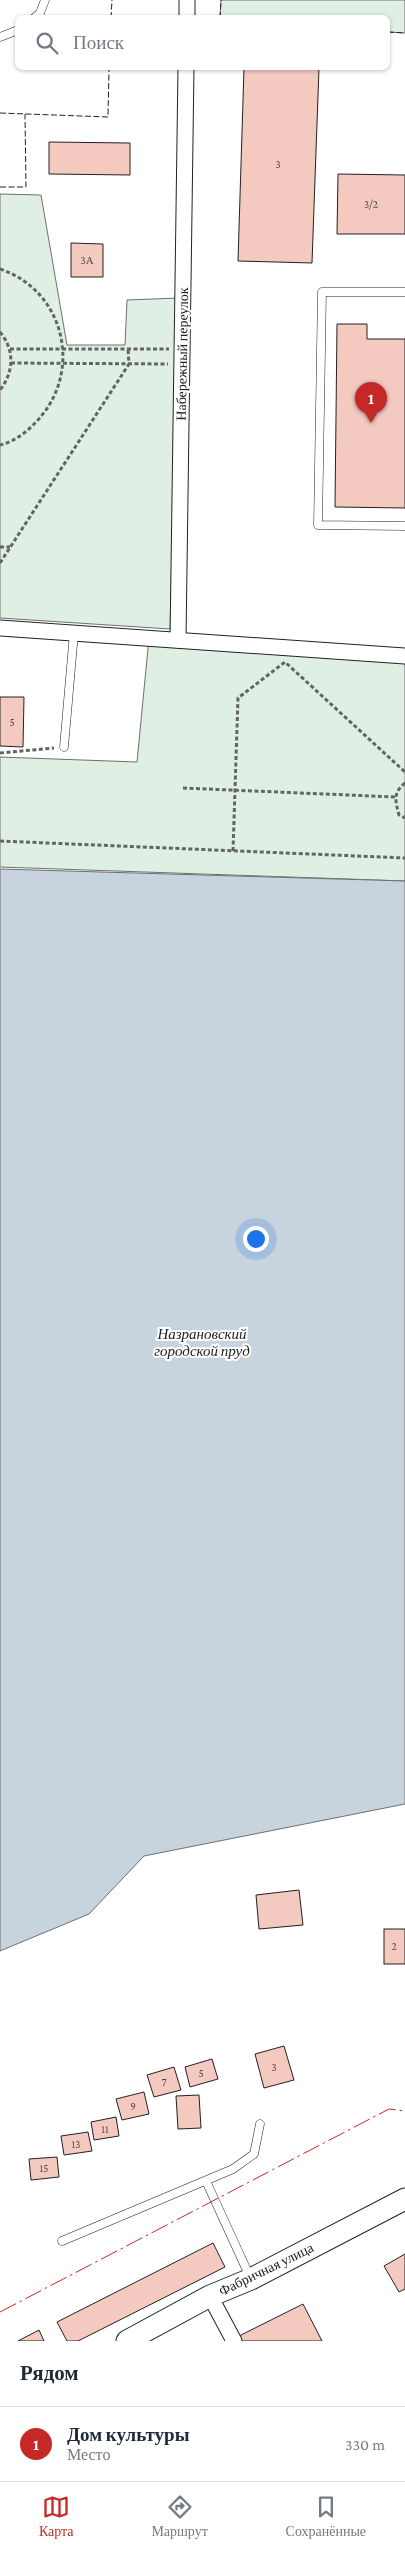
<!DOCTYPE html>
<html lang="ru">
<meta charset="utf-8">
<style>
body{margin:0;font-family:"Crimson Pro",serif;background:#f6f6f7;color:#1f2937}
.you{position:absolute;left:255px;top:1238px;width:18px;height:18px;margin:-12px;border:4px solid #fff;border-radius:50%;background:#1a73e8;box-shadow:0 0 0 8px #1a73e833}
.badge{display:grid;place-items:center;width:32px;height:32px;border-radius:50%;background:#c62828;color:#fff;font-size:16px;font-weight:700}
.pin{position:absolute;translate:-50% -41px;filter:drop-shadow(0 1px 2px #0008)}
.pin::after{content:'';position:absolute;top:26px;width:18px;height:15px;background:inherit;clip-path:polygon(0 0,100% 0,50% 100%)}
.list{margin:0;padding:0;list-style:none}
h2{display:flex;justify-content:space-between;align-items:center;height:65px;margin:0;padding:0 20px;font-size:21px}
h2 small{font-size:16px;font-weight:400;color:#747a83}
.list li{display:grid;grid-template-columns:32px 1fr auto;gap:15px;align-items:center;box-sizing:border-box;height:75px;padding:0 20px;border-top:1px solid #e0e1e3}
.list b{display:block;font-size:19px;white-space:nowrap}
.list p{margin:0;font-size:16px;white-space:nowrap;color:#747a83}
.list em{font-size:16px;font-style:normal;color:#747a83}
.icon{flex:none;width:28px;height:28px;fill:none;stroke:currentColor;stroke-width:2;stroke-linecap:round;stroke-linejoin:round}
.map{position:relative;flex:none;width:405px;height:2341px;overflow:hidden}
.search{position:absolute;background:#fff;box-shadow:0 1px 4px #0004;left:15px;right:15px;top:15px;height:55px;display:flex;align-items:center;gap:12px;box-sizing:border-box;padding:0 18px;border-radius:8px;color:#747a83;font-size:19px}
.sheet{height:140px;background:#fff}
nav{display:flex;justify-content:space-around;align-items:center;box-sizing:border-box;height:70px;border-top:1px solid #e0e1e3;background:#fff;font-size:14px;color:#747a83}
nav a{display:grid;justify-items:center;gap:2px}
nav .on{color:#c62828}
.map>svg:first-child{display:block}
.green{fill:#e0efe3;stroke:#6f6f6f}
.water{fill:#c7d3dd;stroke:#6f6f6f}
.building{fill:#f3c9c0;stroke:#222}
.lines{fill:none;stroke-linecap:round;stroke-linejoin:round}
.lane-casing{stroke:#222;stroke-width:9}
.street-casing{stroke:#222;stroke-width:17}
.secondary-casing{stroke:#222;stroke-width:23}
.path{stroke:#646464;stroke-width:3;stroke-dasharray:4 2.5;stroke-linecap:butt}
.lane{stroke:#fff;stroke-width:8}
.street{stroke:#fff;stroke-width:15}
.secondary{stroke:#fff;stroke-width:21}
.fence{stroke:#222;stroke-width:1;stroke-dasharray:6 2.5;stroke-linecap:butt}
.power{stroke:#c62828;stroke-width:1;stroke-dasharray:18 4 2.5 4;stroke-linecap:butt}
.labels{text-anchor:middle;stroke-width:4;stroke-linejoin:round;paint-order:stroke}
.number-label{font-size:11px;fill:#564c4a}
.street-label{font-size:14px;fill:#222;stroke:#fff}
.water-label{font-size:15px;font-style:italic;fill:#222;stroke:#fff}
</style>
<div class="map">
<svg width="405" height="2341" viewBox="0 0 405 2341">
<rect width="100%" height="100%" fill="#fff"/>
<g class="green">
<path d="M221,0h184v33l-17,-1v-14l-168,-1z"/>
<path d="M0,194l41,1 26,150h58l2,-45 51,-2 -8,331 -170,-11z"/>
<path d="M149,638l256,18v225l-405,-14v-110l137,5z"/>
</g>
<path class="water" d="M0,869l405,12v923l-261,52 -55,58 -89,37z"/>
<g class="building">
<path d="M244,68h75l-7,195 -74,-2z"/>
<path d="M49,142l81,1v32l-81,-1z"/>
<path d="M338,174l67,1v59h-68z"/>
<path d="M71,243l32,1v33h-32z"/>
<path d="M337,324h30v15h38v169l-70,-1z"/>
<path d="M0,697h24l-1,50 -23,-1z"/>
<path d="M299,1890l4,35 -44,4 -3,-34z"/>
<rect x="384" y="1929" width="21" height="35"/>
<path d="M284,2046l10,34 -30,8 -9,-34z"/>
<path d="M212,2059l6,20 -28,8 -5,-20z"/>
<path d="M174,2067l7,23 -27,7 -7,-22z"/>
<path d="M144,2092l5,22 -27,6 -6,-21z"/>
<path d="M199,2095l2,33 -23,1 -2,-33z"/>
<path d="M116,2117l3,19 -25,4 -3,-18z"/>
<path d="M88,2132l4,19 -28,4 -3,-19z"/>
<path d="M57,2157l2,20 -28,3 -2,-21z"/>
<path d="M213,2243l12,24 -147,74h-11l-10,-19z"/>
<path d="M405,2254v35l-6,3 -15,-26z"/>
<path d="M303,2304l19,37h-80l-3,-5z"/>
<path d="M39,2330l5,11h-26z"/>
</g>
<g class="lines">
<defs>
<g id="lane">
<path d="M34,18l6,-5 5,-13"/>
<path d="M0,37l18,-7"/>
<path d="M405,292h-83l-4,233 87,1"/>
<path d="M64,747l10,-114"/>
<path d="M206,2181l44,96"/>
<path d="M62,2241l171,-72 21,-15 6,-30"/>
</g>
<g id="street">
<path d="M187,18v-18"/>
<path d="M0,628l405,28"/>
<path d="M178,640l8,-572"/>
<path d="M210,2296l24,45"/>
</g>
<path id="secondary" d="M127,2341l83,-45 41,-17 154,-80"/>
</defs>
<use href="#lane" class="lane-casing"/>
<use href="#street" class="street-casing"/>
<use href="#secondary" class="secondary-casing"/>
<g class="path">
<path d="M0,269c66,22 84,105 35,154 -9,10 -22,19 -35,22"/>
<path d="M0,332c15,18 14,40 0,58"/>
<path d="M10,349h159"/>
<path d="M11,363l157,1"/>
<path d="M0,547h10"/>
<path d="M0,563l129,-199 -1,-15"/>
<path d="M0,753l54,-5"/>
<path d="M405,783c-12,10 -10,17 -6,32l6,3"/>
<path d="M183,788l212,9"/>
<path d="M0,841l405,17"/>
<path d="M233,851l5,-153 47,-36 120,110"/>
</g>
<use href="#lane" class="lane"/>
<use href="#street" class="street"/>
<use href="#secondary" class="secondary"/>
<g class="fence">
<path d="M111,18l1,-18"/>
<path d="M220,18l1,-18"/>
<path d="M388,32l17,1"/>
<path d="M0,113l108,4 1,-49"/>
<path d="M0,187h26l-1,-73"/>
</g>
<path class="power" d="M0,2312l389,-203 16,2"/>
</g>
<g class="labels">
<g class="number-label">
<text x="278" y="168">3</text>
<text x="371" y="208">3/2</text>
<text x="87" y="264">3А</text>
<text x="12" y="726">5</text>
<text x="394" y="1950">2</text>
<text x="274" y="2071">3</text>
<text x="201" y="2077">5</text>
<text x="164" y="2086">7</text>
<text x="133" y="2110">9</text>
<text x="105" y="2133">11</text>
<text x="76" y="2148">13</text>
<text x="44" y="2172">15</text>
</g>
<g class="street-label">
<text transform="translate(182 354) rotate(-89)" y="5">Набережный переулок</text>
<text transform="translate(266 2269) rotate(-26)" y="5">Фабричная улица</text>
</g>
<g class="water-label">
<text x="202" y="1339">Назрановский<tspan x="202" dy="17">городской пруд</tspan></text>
</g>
</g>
</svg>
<div class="you"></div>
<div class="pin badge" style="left:371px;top:423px">1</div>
<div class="search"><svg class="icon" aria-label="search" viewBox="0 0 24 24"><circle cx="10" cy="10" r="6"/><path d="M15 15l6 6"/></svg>Поиск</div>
</div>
<section class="sheet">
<h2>Рядом<small></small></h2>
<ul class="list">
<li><span class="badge">1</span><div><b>Дом культуры</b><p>Место</p></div><em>330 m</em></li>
</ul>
</section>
<nav>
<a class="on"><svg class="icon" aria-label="map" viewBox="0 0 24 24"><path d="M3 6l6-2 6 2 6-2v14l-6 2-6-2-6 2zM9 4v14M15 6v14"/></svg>Карта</a>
<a><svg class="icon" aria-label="directions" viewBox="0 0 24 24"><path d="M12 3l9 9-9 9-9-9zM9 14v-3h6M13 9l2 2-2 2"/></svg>Маршрут</a>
<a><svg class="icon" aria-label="saved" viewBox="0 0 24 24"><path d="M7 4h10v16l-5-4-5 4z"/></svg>Сохранённые</a>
</nav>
